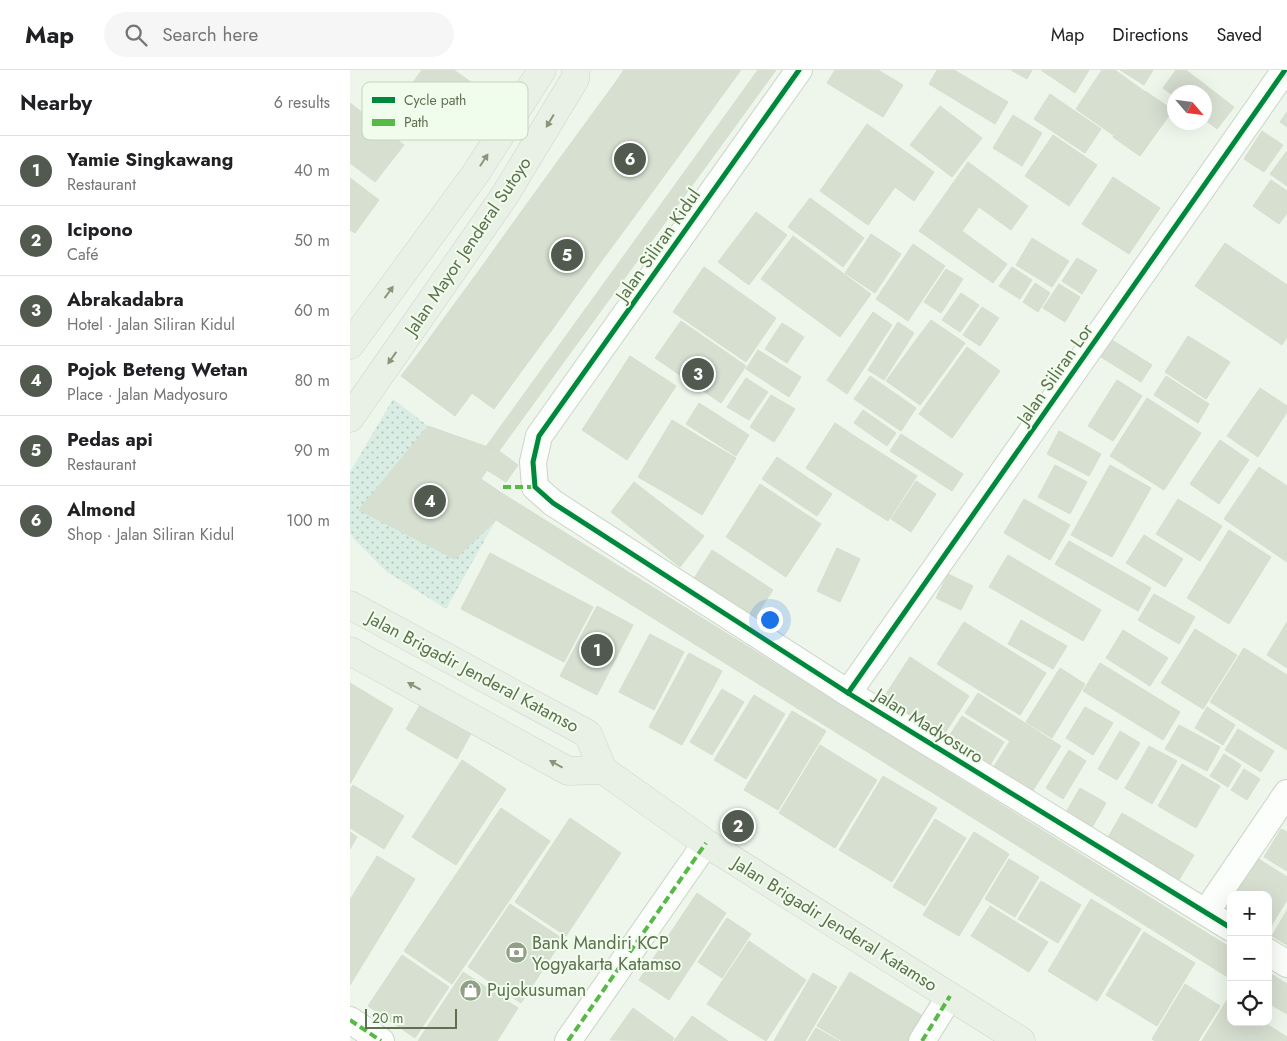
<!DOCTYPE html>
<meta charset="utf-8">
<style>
body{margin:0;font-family:Jost,sans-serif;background:#f6f6f6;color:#202124}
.controls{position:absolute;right:15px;bottom:15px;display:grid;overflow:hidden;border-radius:10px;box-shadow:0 5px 20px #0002}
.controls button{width:45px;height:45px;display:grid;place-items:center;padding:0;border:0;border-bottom:1px solid #e0e0e0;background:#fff;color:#202124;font:25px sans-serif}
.compass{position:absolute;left:817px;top:15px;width:45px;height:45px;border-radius:50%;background:#fff;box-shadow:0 5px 20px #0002;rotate:118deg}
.scale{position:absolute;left:15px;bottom:12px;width:92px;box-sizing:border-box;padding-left:5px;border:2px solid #5e704f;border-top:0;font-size:14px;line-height:18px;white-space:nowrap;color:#5e704f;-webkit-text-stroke:4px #f0fded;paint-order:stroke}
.you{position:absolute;left:419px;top:549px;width:18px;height:18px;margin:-12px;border:4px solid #fff;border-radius:50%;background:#1a73e8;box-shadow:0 0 0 8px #1a73e833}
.badge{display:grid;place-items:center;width:32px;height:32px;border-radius:50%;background:#525a50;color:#fff;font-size:16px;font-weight:700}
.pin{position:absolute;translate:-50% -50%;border:2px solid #fff;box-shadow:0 1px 5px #0006}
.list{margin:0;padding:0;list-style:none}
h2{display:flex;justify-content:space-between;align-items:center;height:65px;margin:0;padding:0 20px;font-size:21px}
h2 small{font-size:16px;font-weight:400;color:#757577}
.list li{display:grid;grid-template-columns:32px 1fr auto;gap:15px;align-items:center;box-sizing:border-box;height:70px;padding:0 20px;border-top:1px solid #e0e0e0}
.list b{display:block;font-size:19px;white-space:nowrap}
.list p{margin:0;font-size:16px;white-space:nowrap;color:#757577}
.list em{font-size:16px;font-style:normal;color:#757577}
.icon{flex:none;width:28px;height:28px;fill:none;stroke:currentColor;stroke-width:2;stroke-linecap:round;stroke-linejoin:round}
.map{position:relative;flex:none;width:937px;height:971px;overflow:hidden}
header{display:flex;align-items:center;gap:30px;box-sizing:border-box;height:70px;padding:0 25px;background:#fff;border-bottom:1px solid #e0e0e0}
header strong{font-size:24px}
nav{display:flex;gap:28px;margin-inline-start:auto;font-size:18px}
.search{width:350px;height:45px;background:#f6f6f6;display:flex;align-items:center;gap:12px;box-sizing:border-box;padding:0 18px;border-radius:28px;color:#757577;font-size:19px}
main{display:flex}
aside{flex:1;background:#fff}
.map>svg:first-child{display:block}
.grass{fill:url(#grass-dots)}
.building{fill:#d7dfd1;stroke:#d4dece}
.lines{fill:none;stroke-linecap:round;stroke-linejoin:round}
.minor-casing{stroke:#ccd3c8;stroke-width:28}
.primary-casing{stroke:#ccd4c7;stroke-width:29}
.minor{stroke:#fcfefc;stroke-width:26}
.primary{stroke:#e9f1e6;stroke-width:28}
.quiet{stroke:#58b947;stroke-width:4;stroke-dasharray:8 4;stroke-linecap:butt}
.cycleway-casing{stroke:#f0fded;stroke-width:8}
.cycleway{stroke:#00873e;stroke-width:5}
.oneway{fill:#88977c}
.labels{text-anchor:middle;stroke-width:4;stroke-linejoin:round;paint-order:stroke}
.street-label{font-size:18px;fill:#5e704f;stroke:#f0fded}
.poi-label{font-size:18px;fill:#5e704f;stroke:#f0fded;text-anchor:start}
.key{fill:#f0fded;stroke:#c4d3be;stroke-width:1}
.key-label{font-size:14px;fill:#5e704f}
</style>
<header>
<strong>Map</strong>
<div class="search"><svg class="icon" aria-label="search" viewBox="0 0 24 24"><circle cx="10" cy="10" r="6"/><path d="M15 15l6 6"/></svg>Search here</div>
<nav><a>Map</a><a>Directions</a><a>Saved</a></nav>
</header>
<main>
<aside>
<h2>Nearby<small>6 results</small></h2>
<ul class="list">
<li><span class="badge">1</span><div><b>Yamie Singkawang</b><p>Restaurant</p></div><em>40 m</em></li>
<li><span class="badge">2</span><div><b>Icipono</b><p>Café</p></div><em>50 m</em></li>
<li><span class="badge">3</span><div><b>Abrakadabra</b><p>Hotel · Jalan Siliran Kidul</p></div><em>60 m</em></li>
<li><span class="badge">4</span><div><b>Pojok Beteng Wetan</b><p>Place · Jalan Madyosuro</p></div><em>80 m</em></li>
<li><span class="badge">5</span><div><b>Pedas api</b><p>Restaurant</p></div><em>90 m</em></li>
<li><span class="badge">6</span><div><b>Almond</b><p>Shop · Jalan Siliran Kidul</p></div><em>100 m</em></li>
</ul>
</aside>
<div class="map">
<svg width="937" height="971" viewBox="0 0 937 971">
<defs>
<pattern id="grass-dots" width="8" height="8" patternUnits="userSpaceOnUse" patternTransform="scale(1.25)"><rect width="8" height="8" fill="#d9ede4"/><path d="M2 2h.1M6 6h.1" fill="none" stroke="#b3c4bb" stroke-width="1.8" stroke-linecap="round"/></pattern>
</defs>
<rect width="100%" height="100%" fill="#eef6eb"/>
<path class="grass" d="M43,329l35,27 -69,84 96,49 41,-39 -50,89 -59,-37 -34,-34 -3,-6v-60z"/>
<g class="building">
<path d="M72,0h32l18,13 -25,33 -38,-28z"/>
<path d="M274,0h55l40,30 -28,39 -76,-56z"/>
<path d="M329,0h62l-22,30z"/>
<path d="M408,0h18l-277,381 -14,-3z"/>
<path d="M485,0h43l-20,32 -31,-19z"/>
<path d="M528,0l25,15 -20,32 -25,-15z"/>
<path d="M587,0h17l54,32 -13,22 -66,-40z"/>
<path d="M661,0h21l-5,9z"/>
<path d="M691,0h48l-14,23z"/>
<path d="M752,0h13l29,21 -31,44 -37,-26z"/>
<path d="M770,0h33l-9,15z"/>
<path d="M826,0h10l48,37 -17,22 -13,-10v-27h-30v4l-11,-8z"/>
<path d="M265,13l76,56 -60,82 -76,-56z"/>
<path d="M795,21l28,19 -33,46 -27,-19z"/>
<path d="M700,24l51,35 -16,24 -51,-34z"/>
<path d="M0,33l54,42 -29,37 -25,-19z"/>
<path d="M590,36l42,32 -30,39 -42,-32z"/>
<path d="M937,42v15l-7,-5z"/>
<path d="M663,45l29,18 -20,33 -29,-18z"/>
<path d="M517,54l67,48 -20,29 -19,-14 -27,38 -48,-34z"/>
<path d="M912,61l21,14 -19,27 -20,-13z"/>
<path d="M703,65l44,30 -28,41 -44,-30z"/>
<path d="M937,81v35l-17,-12z"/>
<path d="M618,92l60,44 -17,24 -32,-23 -17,24 45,33 -14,19 -74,-52z"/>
<path d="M205,95l76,56 -39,53 -76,-55z"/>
<path d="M763,107l47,31 -31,46 -47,-30z"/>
<path d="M0,108l29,22 -24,33 -5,-3z"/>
<path d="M921,110l16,11v22l-8,11 -26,-18z"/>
<path d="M460,128l30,22 -21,29 -31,-22z"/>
<path d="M406,142l31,23 -38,50 -31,-23z"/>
<path d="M166,149l76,55 -38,53 -76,-55z"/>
<path d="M490,150l24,18 -21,29 -24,-18z"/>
<path d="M521,164l30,20 -26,39 -30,-20z"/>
<path d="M443,166l78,58 -31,43 -79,-58z"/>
<path d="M682,168l37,23 -17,26 -36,-22z"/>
<path d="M875,173l62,42v52l-5,8 -87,-59z"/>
<path d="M563,174l32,22 -37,55 -32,-22z"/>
<path d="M727,188l20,12 -15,24 -20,-13z"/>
<path d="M354,197l72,51 -30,44 -73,-50z"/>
<path d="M662,197l20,13 -12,19 -21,-13z"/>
<path d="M596,199l17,10 -22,34 -17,-11z"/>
<path d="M128,202l76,55 -28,38 -76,-55z"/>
<path d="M685,213l15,10 -12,19 -15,-10z"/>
<path d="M709,214l21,13 -15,25 -22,-14z"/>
<path d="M611,223l18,12 -19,27 -18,-12z"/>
<path d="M632,237l17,11 -19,28 -17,-11z"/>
<path d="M100,240l76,55 -32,44 -76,-55z"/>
<path d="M523,242l19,13 -45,69 -20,-14z"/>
<path d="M581,250l34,23 -15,21 -34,-24z"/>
<path d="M331,251l65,45 -25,37 -66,-45z"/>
<path d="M548,252l16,11 -30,47 -16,-10z"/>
<path d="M432,253l22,14 -17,26 -22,-14z"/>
<path d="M838,266l42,26 -24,37 -41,-27z"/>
<path d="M566,270l34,24 -30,41 -34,-24z"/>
<path d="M762,270l40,25 -11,17 -40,-25z"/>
<path d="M617,277l33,24 -48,67 -33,-24z"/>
<path d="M408,280l43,27 -12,20 -43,-28z"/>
<path d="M68,284l54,39 -17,23 -54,-40z"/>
<path d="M280,286l46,30 -49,74 -45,-30z"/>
<path d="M520,306l46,32 -15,23 -47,-32z"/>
<path d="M816,306l43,28 -11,19 -44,-28z"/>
<path d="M396,308l22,14 -19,28 -22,-13z"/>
<path d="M767,310l25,16 -29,45 -25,-15z"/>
<path d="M910,318l27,18v6l-29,45 -31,-21z"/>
<path d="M421,325l24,14 -21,33 -24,-15z"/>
<path d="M797,328l54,35 -37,57 -54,-34z"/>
<path d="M349,333l50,32 -13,21 -50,-32z"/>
<path d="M513,340l33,23 -9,13 -33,-23z"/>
<path d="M322,350l28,17 -34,56 -28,-16z"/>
<path d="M485,353l24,16 -29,45 -24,-16z"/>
<path d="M78,356l71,25 19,14 -12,17 -19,-12 -6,9 19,13 -13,20 9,8 -41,39 -96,-49z"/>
<path d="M709,361l42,23 -12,22 -42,-22z"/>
<path d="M551,364l62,40 -11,17 -62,-40z"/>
<path d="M350,367l36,21 -34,57 -36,-22z"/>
<path d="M509,369l58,37 -29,45 -58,-37z"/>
<path d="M870,370l29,20 -30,44 -29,-20z"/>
<path d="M427,387l55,37 -15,22 -55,-37z"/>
<path d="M705,395l32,17 -17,32 -32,-17z"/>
<path d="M760,395l41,23 -39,69 -41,-22z"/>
<path d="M909,397l28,19v76l-63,-43z"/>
<path d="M566,411l20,13 -25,38 -20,-13z"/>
<path d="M284,412l70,54 -24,31 -69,-55z"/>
<path d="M410,414l61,40 -35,53 -60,-40z"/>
<path d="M150,422l731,456v31l-735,-459 -9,-8z"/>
<path d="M674,429l46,26 -20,35 -46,-27z"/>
<path d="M828,429l44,27 -22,35 -44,-27z"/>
<path d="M879,460l42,27 -42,67 -42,-26z"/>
<path d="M794,465l39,24 -18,28 -39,-24z"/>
<path d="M719,471l82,47 -13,23 -83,-47z"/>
<path d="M487,478l23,11 -20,43 -23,-11z"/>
<path d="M362,480l61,40 -20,30 -60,-40z"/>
<path d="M140,483l103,54 -29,55 -103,-53z"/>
<path d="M658,485l93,55 -18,31 -94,-54z"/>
<path d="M598,504l25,12 -12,24 -25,-12z"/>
<path d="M804,524l41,23 -16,27 -41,-24z"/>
<path d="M247,536l36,19 -36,70 -37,-19z"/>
<path d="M671,550l46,26 -14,23 -45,-25z"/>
<path d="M614,552l55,34 -27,42 -55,-34z"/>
<path d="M937,552v46l-20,-13z"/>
<path d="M845,559l42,26 -34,54 -42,-26z"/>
<path d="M773,560l45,28 -18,28 -44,-28z"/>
<path d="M300,564l34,18 -30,58 -35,-18z"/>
<path d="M894,578l43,27v75l-77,-48z"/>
<path d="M339,583l33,18 -40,74 -33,-18z"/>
<path d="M669,586l27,17 -26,42 -28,-17z"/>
<path d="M560,587l59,39 -26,40 -59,-39z"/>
<path d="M750,593l80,49 -17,28 -80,-49z"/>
<path d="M710,598l25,16 -33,54 -26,-16z"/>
<path d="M0,613l43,26 -43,75z"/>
<path d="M372,619l22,13 -32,53 -22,-13z"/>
<path d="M628,623l83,53 -29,46 -39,-24 17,-27 -45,-28z"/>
<path d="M404,625l31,19 -39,65 -32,-19z"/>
<path d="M73,630l50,30 -16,29 -51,-30z"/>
<path d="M735,637l28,16 -20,32 -27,-17z"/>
<path d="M857,637l28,18 -12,20 -28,-17z"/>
<path d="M442,641l34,20 -48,79 -34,-20z"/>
<path d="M612,646l42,26 -20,33 -43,-26z"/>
<path d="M829,655l41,22 -13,24 -42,-22z"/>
<path d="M888,659l36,22 -13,21 -36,-22z"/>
<path d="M770,661l20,12 -23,37 -19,-11z"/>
<path d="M470,675l57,35 -42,68 -56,-35z"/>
<path d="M799,676l28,15 -25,43 -27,-16z"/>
<path d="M719,680l17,11 -23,38 -17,-11z"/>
<path d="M874,684l17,11 -13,22 -18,-11z"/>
<path d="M112,690l44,29 -50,76 -44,-28z"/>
<path d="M832,694l38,22 -24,42 -38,-22z"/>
<path d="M894,699l16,10 -13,21 -16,-10z"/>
<path d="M533,706l54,32 -45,74 -53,-32z"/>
<path d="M3,715l51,31 -20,33 -34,-21v-38z"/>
<path d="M730,718l26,15 -16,28 -26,-15z"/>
<path d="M151,738l49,33 -98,143 -48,-33z"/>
<path d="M772,743l72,42 -17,28 -71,-42z"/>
<path d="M220,748l51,35 -55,83 -51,-34z"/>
<path d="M585,749l31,19 -41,68 -32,-19z"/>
<path d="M931,759l6,3v39l-23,-14z"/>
<path d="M0,762l7,5 -7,12z"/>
<path d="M624,762l35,22 -50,82 -36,-21z"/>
<path d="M27,786l38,23 -65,106v-85z"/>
<path d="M907,788l30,19v23l-19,31v-36h-33z"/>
<path d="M659,789l30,18 -24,40 -30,-18z"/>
<path d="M691,811l40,24 -23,38 -40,-24z"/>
<path d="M347,823l29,20 -57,87 -30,-20z"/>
<path d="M741,829l50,30 -44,72 -49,-30z"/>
<path d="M881,831v11l-5,-3z"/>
<path d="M160,834l53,35 -42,64 -53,-36z"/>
<path d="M640,836l58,36 -19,30 -58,-36z"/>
<path d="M937,840v35l-15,-9z"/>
<path d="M377,848l24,16 -29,44 -24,-16z"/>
<path d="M794,862l51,31 -38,63 -51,-31z"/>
<path d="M399,871l57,39 -40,61 -59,-37z"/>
<path d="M52,885l47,32 -34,51 -47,-32z"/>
<path d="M113,902l55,36 -21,33h-79z"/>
<path d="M500,902l73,44 -14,25h-67l-25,-15z"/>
<path d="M918,902l19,12v30l-19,-11z"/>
<path d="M463,903l24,14 -32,54h-31z"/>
<path d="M835,914l35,22 -22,35h-43l-3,-2z"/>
<path d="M880,925l1,27h37v-3l2,1 -13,21h-55z"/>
<path d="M283,938l41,30 -2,3 -62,-1z"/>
<path d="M342,946l36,25h-54z"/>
<path d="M918,955l19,12v4h-29z"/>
<path d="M466,958l23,13h-31z"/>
</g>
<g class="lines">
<defs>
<g id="minor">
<path d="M449,0l-260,366 -6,26 2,25 18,16 295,190 383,235"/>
<path d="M498,623l437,-623"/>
<path d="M856,842l81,-119"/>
<path d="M918,882l19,12"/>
<path d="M0,950l31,21"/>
<path d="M218,971l138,-198"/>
<path d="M572,971l28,-45"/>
</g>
<g id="primary">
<path d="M0,275l126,-172 66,-103"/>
<path d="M0,348l155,-223 70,-116 1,-9"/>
<path d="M0,535l238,129 15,36 103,73 315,198"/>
<path d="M0,581l218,120 35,-1"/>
</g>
</defs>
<use href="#minor" class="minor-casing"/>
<use href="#primary" class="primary-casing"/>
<use href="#minor" class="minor"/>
<use href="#primary" class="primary"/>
<g class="quiet">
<path d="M153,417h32"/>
<path d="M0,950l31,21"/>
<path d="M218,971l138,-198"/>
<path d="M572,971l28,-45"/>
</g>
<defs>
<g id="cycleway">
<path d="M449,0l-260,366 -6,26 2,25 18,16 295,190 383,235"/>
<path d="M498,623l437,-623"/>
</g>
</defs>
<use href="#cycleway" class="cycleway-casing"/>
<use href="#cycleway" class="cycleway"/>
</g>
<defs><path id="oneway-solid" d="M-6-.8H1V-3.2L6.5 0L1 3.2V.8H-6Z" transform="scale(1.25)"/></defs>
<g class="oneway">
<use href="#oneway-solid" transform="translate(200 51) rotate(121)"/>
<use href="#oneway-solid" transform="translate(134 90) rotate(-57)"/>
<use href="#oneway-solid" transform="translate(39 222) rotate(-54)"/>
<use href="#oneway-solid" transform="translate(42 288) rotate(125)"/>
<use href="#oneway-solid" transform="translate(64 616) rotate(-151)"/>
<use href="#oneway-solid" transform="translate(206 694) rotate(-151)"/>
</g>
<defs>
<symbol id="bank-disc" viewBox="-11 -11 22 22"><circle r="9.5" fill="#909f86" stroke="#f0fded"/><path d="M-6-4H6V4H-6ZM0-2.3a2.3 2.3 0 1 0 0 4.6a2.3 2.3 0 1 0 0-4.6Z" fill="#fff"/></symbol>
<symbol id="shop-disc" viewBox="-11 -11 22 22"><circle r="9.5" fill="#909f86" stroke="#f0fded"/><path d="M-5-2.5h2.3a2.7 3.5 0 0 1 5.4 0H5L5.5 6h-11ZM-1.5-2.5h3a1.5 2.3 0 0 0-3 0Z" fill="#fff"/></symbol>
</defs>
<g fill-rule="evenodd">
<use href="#bank-disc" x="154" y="870" width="25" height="25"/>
<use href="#shop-disc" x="108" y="908" width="25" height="25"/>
</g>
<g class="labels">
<g class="street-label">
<text transform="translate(308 175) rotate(-55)" y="6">Jalan Siliran Kidul</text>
<text transform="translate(118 176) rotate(-56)" y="6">Jalan Mayor Jenderal Sutoyo</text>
<text transform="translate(705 304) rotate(-55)" y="6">Jalan Siliran Lor</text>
<text transform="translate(123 602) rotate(28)" y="6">Jalan Brigadir Jenderal Katamso</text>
<text transform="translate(579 656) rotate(32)" y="6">Jalan Madyosuro</text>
<text transform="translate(485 854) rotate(32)" y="6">Jalan Brigadir Jenderal Katamso</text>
</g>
<g class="poi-label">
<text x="182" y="879">Bank Mandiri KCP<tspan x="182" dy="21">Yogyakarta Katamso</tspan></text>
<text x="137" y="926">Pujokusuman</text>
</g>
</g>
<rect x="12" y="12" width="166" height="58" rx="8" class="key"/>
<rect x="22" y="27" width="23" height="6" fill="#00873e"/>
<rect x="22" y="49" width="23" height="7" fill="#58b947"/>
<g class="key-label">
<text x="54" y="35">Cycle path</text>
<text x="54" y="57">Path</text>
</g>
</svg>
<div class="controls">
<button>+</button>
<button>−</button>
<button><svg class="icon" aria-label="locate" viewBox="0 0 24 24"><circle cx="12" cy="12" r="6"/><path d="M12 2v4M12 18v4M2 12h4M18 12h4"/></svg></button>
</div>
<svg class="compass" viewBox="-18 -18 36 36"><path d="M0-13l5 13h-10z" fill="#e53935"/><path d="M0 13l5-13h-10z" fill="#757577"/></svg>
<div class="scale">20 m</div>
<div class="you"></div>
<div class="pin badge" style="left:247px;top:580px">1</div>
<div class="pin badge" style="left:388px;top:756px">2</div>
<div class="pin badge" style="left:348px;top:304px">3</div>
<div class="pin badge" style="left:80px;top:431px">4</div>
<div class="pin badge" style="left:217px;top:185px">5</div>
<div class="pin badge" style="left:280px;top:89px">6</div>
</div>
</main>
